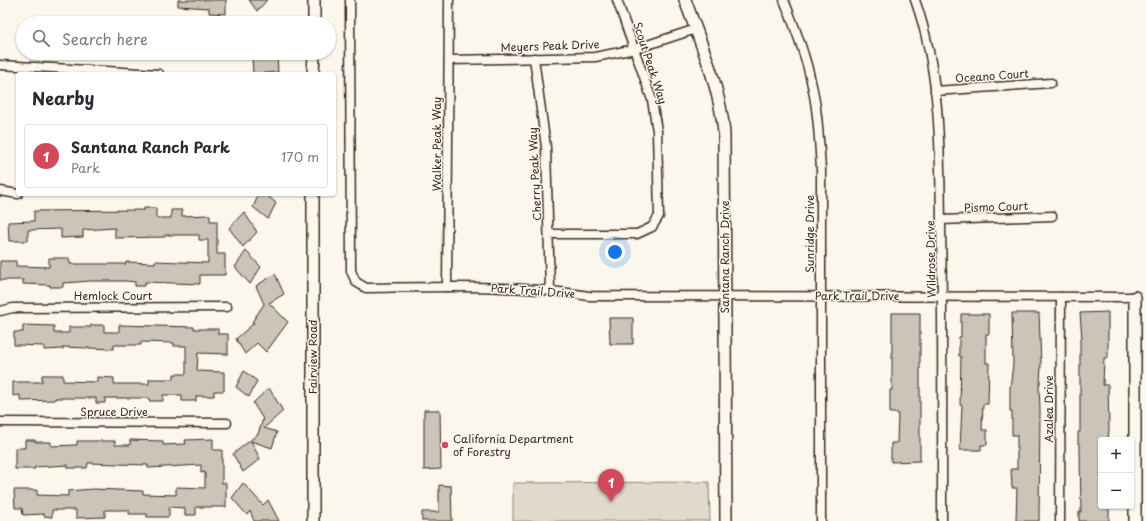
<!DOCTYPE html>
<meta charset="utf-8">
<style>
body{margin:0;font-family:"Playpen Sans",sans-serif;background:#f7f7f7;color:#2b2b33}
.controls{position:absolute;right:12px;bottom:12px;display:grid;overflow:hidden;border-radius:4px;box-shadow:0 1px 3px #0004}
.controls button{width:36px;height:36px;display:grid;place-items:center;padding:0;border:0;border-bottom:1px solid #e1e1e2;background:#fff;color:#2b2b33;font:20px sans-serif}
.you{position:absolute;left:615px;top:252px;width:14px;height:14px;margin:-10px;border:3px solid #fff;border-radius:50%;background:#1a73e8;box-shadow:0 0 0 6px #1a73e833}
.badge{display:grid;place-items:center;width:26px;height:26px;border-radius:50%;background:#d1495b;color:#fff;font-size:13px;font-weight:700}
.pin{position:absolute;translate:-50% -33px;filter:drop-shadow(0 1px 2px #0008)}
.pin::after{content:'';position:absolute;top:21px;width:14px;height:12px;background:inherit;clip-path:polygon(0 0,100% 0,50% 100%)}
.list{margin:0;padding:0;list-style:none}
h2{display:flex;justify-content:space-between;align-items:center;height:52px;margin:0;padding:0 16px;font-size:17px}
h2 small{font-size:13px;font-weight:400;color:#7c7c81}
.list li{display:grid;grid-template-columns:26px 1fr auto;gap:12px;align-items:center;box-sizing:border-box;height:64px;margin:0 8px 8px;padding:0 8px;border:1px solid #e1e1e2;border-radius:4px}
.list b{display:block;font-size:15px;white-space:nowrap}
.list p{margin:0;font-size:13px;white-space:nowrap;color:#7c7c81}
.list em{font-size:13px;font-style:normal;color:#7c7c81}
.icon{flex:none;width:22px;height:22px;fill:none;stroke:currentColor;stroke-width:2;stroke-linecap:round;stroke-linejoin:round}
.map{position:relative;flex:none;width:1146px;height:521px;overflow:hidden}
.search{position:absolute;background:#fff;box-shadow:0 1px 3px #0004;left:16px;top:16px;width:320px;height:44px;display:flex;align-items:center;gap:10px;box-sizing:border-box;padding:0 14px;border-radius:22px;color:#7c7c81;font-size:15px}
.panel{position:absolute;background:#fff;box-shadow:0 1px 3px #0004;left:16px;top:72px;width:320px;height:124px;border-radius:4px}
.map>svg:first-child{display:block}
.green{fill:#dfd9ce;stroke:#8d8276}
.building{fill:#ccc4b9;stroke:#3b2a1e}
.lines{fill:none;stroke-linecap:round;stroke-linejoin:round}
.street-casing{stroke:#3b2a1e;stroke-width:11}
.secondary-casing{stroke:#3b2a1e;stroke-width:14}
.street{stroke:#fbf7ec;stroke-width:8}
.secondary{stroke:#fbf7ec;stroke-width:11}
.poi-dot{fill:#d1495b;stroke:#fbf7ec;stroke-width:1.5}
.labels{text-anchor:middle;stroke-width:3;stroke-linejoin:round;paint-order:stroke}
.street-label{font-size:11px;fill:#3b2a1e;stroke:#fbf7ec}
.poi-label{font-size:11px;fill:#3b2a1e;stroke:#fbf7ec;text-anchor:start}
</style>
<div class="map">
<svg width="1146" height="521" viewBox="0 0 1146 521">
<rect width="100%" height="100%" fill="#fbf7ec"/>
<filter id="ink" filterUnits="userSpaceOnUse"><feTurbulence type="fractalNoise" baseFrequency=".025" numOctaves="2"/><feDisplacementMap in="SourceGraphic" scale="8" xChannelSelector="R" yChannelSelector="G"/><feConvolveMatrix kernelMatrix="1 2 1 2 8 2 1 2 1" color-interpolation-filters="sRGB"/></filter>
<g filter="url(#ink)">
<path class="green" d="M709,482l1,39h-197v-38z"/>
<g class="building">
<path d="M178,0h48v14l-17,-1v-5l-31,-2z"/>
<path d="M249,0h18l-10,11z"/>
<path d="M277,54l1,18 -25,2 -1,-18z"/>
<path d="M259,194h6l11,9 -8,16 -15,-12z"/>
<path d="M144,208h12v10h15v-8h11v6l28,-1v6h7v33h8v21h-25v9l-55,-2v4h-10v-4l-9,-1h-35l-28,2v4h-13v-2l-27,-1v-4h-23v-19h16v5l33,1v-9h20l1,6h56v-2l29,1v-2l53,2v-23h-9v-5h-34v2l-50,1v-10l-32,2v7l-22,1v-9l-33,1v11h-19l-1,-19 26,-1v-10l110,-1z"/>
<path d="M244,212l13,20 -14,15 -14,-19z"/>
<path d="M246,251l15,16 -11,17 -15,-17z"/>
<path d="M275,274l9,20 -15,9 19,19 -22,30 -9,-9 -12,11 -9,-15 18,-16 -2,-1 12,-18 -8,-18z"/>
<path d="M1108,312v46h-4l-1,27h5l1,44 -1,11h-7v66h8v15h-30v-9h2l-1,-60v-8h-2v-12h2v-93h2l-2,-26z"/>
<path d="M892,313h28v148l-29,1v-19h6l1,-30h-8v-23h2z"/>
<path d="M1012,313h27l2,52 -1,19h-1l1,26 -1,111h-23l1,-33h-5l-1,-19h6v-34h-5v-24h-2v-23l3,-24z"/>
<path d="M961,314h28v20h-3v29h3l-1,41h-5l-1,26h5v15h-6v5h-21l2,-45h-2l1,-49h-2v-19h2z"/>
<path d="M609,318h24v26h-23z"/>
<path d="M23,325l31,1v7h15v-6h22v-2h13v7h15v-7l75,2v2h24v5h10v20l-30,-1 -1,18 27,1v19h-10v5h-18v5h-14v-6h-19v6h-14v-3h-44v5h-9v-5h-41v2l-35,1v-6l-7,1v-14h29v-7h21v6l34,1v-5l17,1v6h35v-5h25v-5h12v-28h-12v-3l-33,-1v3h-27v4l-51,-2v2l-19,1v-4l-30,-1v-13h9z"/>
<path d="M244,371l13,10 -8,16 -13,-10z"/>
<path d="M269,388l14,23 -19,17 13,4 -5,16 -21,-7 9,18 -17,13 -10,-18 25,-20 5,-15 -10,-16z"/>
<path d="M424,410h16l1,59 -17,1z"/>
<path d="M213,439v11h9v33h4v24h-30v8h-11v-7l-16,-1v10h-22v-3h-18v-4h-24v7l-29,1v-8h-24v7l-8,-1v-2l-21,1 -1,-7h-7l-1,-18h23v5l31,1v-5l25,-2 50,2v3l33,1v-8l29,1v-16l-4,1v-8l-53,3v-3l-60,-2 -1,5h-19v-3l-33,2v2h-20v-21h10v-8h10v2h16v4l26,-1v-4h38v4h15v-5l33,1v4l23,-1 -1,-4z"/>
<path d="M243,483l20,22 5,-5 11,21h-25l-4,-10 -3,4 -15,-17z"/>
<path d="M439,485l12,1 1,35h-30v-9h17z"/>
</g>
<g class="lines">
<defs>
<g id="street">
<path d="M350,0l1,271 5,11 10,6c75,-1 149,-4 223,8l546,1"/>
<path d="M784,0c11,27 21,53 27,81 7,29 8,59 10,88v352"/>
<path d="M915,0c26,72 25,152 26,227 2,98 1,196 1,294"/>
<path d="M534,58l12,89 4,143"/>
<path d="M449,60l146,-3 40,-8 61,-20"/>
<path d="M0,65l159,9"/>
<path d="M935,91l116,-8"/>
<path d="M0,191l18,3"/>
<path d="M941,220l111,-4"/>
<path d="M549,234h88l15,-7 7,-11 -2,-85 -5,-31 -35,-100"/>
<path d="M447,287l2,-287"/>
<path d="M0,311l13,-3 214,-1"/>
<path d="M0,422l227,1"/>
<path d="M1060,521l1,-224"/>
</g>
<g id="secondary">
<path d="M685,0c16,44 35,87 39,133l2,388"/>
<path d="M314,23v-23"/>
<path d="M313,74l1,-21"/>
<path d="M1135,297v224"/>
<path d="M313,521v-327"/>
</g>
</defs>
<use href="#street" class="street-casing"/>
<use href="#secondary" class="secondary-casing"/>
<use href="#street" class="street"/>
<use href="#secondary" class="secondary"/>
</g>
</g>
<circle class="poi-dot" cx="445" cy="445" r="4"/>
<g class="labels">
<g class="street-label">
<text transform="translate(550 46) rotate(-2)" y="4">Meyers Peak Drive</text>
<text transform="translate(650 63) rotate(72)" y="4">Scout Peak Way</text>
<text transform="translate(992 76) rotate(-4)" y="4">Oceano Court</text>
<text transform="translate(437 144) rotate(-90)" y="4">Walker Peak Way</text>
<text transform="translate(535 174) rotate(-93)" y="4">Cherry Peak Way</text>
<text transform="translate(996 207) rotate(-2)" y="4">Pismo Court</text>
<text transform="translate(810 234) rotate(-90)" y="4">Sunridge Drive</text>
<text transform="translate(725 257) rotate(-90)" y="4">Santana Ranch Drive</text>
<text transform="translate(931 259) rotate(-91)" y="4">Wildrose Drive</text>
<text transform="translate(533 291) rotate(4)" y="4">Park Trail Drive</text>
<text x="113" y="300">Hemlock Court</text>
<text x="857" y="300">Park Trail Drive</text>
<text transform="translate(313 357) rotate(-90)" y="4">Fairview Road</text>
<text transform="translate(1049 409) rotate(-90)" y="4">Azalea Drive</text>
<text x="114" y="416">Spruce Drive</text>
</g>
<g class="poi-label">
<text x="453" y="443">California Department<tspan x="453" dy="13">of Forestry</tspan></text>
</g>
</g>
</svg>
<div class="controls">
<button>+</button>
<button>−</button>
</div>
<div class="you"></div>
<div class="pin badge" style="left:611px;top:502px">1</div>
<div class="search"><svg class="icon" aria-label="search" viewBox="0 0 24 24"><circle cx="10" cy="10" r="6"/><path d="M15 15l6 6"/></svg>Search here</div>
<section class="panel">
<h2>Nearby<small></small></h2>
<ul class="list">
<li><span class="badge">1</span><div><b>Santana Ranch Park</b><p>Park</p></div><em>170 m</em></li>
</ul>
</section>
</div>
